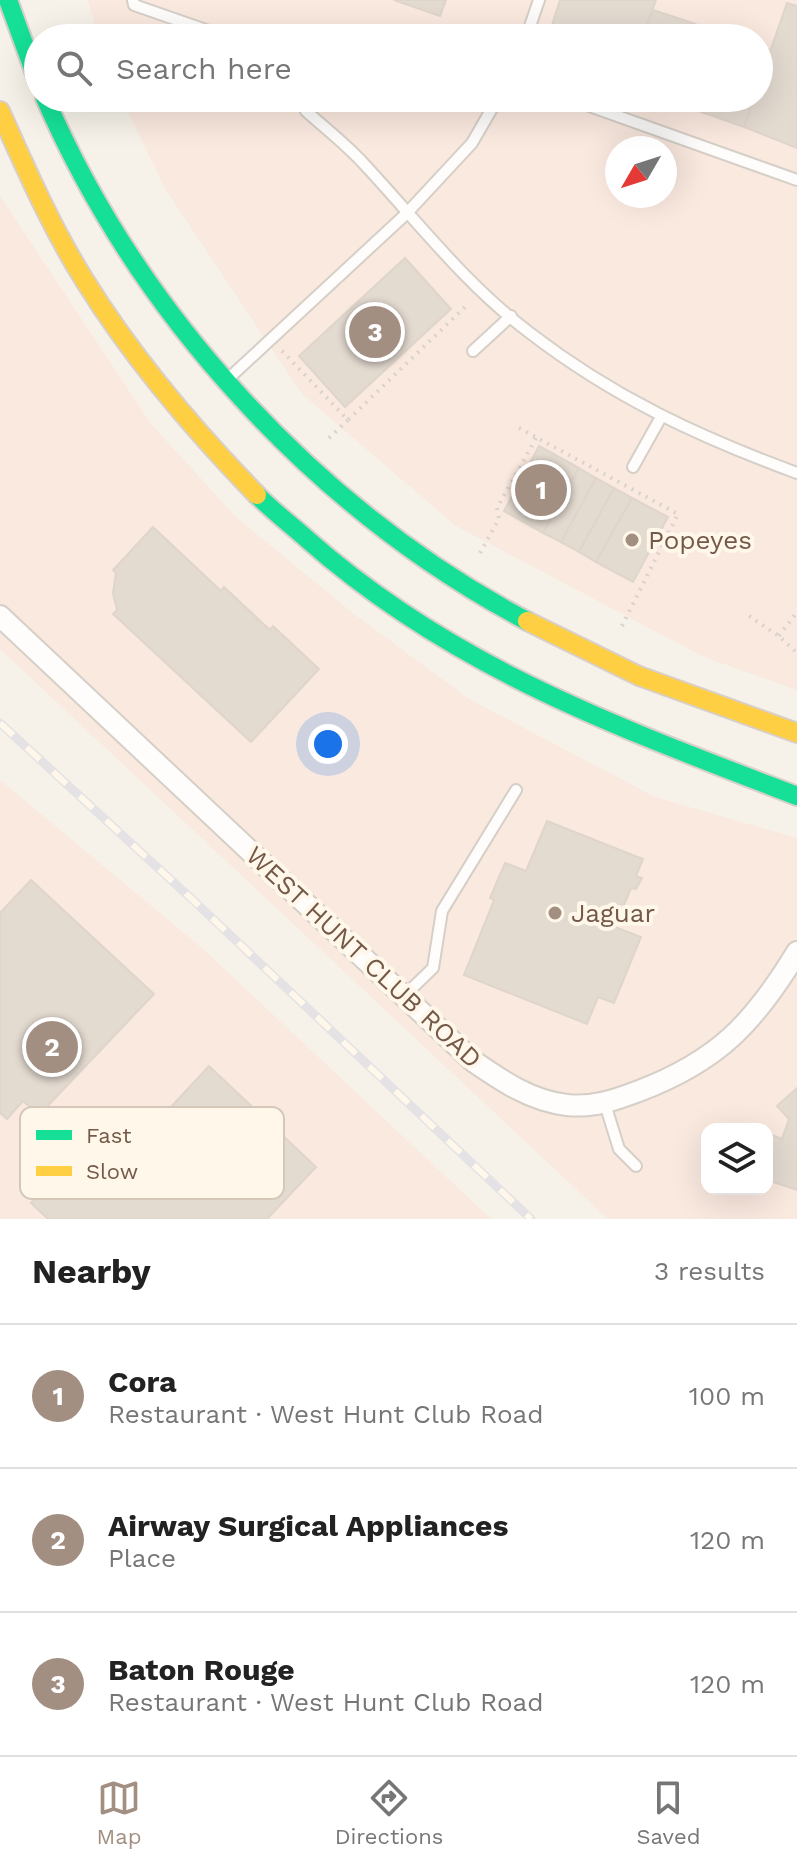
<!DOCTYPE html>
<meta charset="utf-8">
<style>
body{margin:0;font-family:"Work Sans",sans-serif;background:#f2f2f2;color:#222}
.controls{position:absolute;right:24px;bottom:24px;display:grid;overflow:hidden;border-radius:16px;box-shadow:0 8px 32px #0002}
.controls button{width:72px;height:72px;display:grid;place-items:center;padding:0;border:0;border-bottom:2px solid #e0e0e0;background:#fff;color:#222;font:40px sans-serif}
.compass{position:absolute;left:605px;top:136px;width:72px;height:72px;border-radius:50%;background:#fff;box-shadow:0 8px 32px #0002;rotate:231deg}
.you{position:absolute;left:328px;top:744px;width:28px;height:28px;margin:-20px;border:6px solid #fff;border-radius:50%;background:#1a73e8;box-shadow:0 0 0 12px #1a73e833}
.badge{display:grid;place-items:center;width:52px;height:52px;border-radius:50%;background:#a28f81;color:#fff;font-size:26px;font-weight:700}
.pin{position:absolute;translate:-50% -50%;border:4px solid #fff;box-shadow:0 2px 8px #0006}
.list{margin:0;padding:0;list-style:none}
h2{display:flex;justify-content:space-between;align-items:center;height:104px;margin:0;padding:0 32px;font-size:34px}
h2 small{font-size:26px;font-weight:400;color:#767676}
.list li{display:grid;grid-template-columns:52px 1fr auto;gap:24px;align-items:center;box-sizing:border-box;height:144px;padding:0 32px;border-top:2px solid #e0e0e0}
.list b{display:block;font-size:30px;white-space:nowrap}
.list p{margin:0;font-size:26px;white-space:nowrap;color:#767676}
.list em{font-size:26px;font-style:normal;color:#767676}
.icon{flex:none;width:44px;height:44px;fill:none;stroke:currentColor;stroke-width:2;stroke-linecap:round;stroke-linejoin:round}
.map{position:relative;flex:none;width:797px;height:1219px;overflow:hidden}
.search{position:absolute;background:#fff;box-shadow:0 8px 32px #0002;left:24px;right:24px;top:24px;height:88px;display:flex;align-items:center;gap:20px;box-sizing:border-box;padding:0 28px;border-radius:44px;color:#767676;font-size:30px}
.sheet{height:536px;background:#fff}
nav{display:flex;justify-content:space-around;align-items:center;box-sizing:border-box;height:112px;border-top:2px solid #e0e0e0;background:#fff;font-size:22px;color:#767676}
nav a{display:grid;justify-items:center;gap:4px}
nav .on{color:#a28f81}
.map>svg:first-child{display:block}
.commercial{fill:#fae9df;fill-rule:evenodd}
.building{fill:#e3dad0;stroke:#dfd5cb;stroke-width:2}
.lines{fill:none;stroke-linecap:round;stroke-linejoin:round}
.lane-casing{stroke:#d5cfc7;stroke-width:14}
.street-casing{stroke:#d5cfc7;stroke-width:24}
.fast-casing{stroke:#d8cfc8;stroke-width:22}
.slow-casing{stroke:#d8cfc8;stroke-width:22}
.path{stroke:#dad2cc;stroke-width:4;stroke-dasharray:2 6;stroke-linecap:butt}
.lane{stroke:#fefdfc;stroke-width:10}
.street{stroke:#fefdfc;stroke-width:20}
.fast{stroke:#16e098;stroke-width:18}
.slow{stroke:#ffcf43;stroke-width:18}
.rail-casing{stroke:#e4e2e4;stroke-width:9}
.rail{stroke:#fff7e9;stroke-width:6;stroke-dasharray:18;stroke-linecap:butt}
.poi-dot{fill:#a28f81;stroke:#fff7e9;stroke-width:3}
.labels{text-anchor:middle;stroke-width:8;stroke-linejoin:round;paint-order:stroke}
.poi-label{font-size:26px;fill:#745949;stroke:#fff7e9;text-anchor:start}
.street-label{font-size:26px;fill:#745949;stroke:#fff7e9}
.key{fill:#fff7e9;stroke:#d5c8b9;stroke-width:2}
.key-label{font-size:22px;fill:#745949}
</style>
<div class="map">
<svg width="797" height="1219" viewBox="0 0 797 1219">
<rect width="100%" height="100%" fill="#f6f2e9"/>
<g class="commercial">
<path d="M88,0h709v690l-93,-33 -248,-131 -154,-132 -136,-204 -45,-92h638v-60h-660zM617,148h48v48h-48z"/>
<path d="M0,196l151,228 87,95 116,95 115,85 186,98 142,41v381h-189l-608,-570zM707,1129h60v60h-60z"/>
<path d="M0,780l202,168 289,271h-491z"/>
</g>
<g class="building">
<path d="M394,0h52l-6,16z"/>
<path d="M560,0h96l-14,38h-94z"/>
<path d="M787,3l10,3v142l-53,-21 10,-29h5v-15z"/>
<path d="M653,10l39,13 -5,15h-45z"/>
<path d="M692,23l39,14 -1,1h-43z"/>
<path d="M759,47l11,3 -11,33z"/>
<path d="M665,98h44l-5,15z"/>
<path d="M709,98h45l-10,29 -40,-14z"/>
<path d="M405,258l46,51 -106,98 -46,-51z"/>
<path d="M539,446l40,22 -36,65 -39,-22z"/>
<path d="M579,468l17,10 -35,64 -18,-9z"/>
<path d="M596,478l18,10 -35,64 -18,-10z"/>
<path d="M614,488l18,10 -36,64 -17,-10z"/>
<path d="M632,498l36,19 -35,65 -37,-20z"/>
<path d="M153,527l68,64 3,-4 46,43 3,-4 46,43 -68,73 -138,-128 4,-4 -4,-17 3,-20 -3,-3z"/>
<path d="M547,821l96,38 -7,17 6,2 -6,11 -5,-1 -16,39 26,10 -27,66 -16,-6 -11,27 -123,-49 30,-75 -4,-2 15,-35 21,8z"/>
<path d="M31,880l123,114 -115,121 -16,-14 -16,18 -7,-6v-200z"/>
<path d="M209,1066l107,101 -49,52h-219l-17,-16 86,-92 27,25z"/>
<path d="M797,1088v102l-30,-10v-47l15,6 7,-20 -12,-13z"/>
</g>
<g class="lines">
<defs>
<g id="lane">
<path d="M133,0l1,5 95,33"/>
<path d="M526,38l13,-38"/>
<path d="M304,98l2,13c19,17 41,34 58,53 54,58 102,121 166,169 83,64 169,104 267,140"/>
<path d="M567,98l230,82"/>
<path d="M473,351l38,-35"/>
<path d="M229,378l177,-164 66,-71 26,-45"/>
<path d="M633,467l28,-50"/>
<path d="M404,996l29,-28 9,-57 74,-121"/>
<path d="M605,1104l14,45 17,17"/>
</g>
<path id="street" d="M0,616l473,445c29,20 58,40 94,44 26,3 48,-5 72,-14 79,-30 115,-68 158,-139"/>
<g id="fast">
<path d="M8,0l30,82"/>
<path d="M45,98c94,217 272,412 482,523"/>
<path d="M257,495c16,16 34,30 51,45 145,128 312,188 489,256"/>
</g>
<g id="slow">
<path d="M0,111c26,58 51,116 85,170 49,79 108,148 172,214"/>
<path d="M527,621l112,55 158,57"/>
</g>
</defs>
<use href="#lane" class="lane-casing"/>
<use href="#street" class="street-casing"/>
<use href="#fast" class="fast-casing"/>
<use href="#slow" class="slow-casing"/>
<g class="path">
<path d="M282,351l66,69 118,-114"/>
<path d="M519,428l159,86 -58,116"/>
<path d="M329,438l19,-18"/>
<path d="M480,553l19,-34 -2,-11 39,-70"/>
<path d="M749,616l30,20 18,17"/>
<path d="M779,636l18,-24"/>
</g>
<use href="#lane" class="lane"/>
<use href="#street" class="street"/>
<use href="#fast" class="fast"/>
<use href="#slow" class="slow"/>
<defs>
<path id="rail" d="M0,723l194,178 337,318"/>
</defs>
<use href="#rail" class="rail-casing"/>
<use href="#rail" class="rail"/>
</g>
<g class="poi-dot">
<circle cx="632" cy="540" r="8"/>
<circle cx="555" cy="913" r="8"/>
</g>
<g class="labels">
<g class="poi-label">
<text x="648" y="549">Popeyes</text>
<text x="571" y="922">Jaguar</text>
</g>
<g class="street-label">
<text transform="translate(364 957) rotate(43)" y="9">WEST HUNT CLUB ROAD</text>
</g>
</g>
<rect x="20" y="1107" width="264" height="92" rx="12" class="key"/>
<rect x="36" y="1130" width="36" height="10" fill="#16e098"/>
<rect x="36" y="1166" width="36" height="10" fill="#ffcf43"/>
<g class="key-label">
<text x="86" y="1143">Fast</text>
<text x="86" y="1179">Slow</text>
</g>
</svg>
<div class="controls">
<button><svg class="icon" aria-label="layers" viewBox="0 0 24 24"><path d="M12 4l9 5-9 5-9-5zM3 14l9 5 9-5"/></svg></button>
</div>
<svg class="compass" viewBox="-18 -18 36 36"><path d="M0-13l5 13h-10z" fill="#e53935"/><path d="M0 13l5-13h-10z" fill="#767676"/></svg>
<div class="you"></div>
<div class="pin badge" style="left:541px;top:490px">1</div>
<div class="pin badge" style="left:52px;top:1047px">2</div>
<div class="pin badge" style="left:375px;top:332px">3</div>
<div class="search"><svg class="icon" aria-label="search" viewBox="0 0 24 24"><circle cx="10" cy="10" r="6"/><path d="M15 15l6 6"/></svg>Search here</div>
</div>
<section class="sheet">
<h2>Nearby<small>3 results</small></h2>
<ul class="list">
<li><span class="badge">1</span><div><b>Cora</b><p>Restaurant · West Hunt Club Road</p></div><em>100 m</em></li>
<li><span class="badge">2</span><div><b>Airway Surgical Appliances</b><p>Place</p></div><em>120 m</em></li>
<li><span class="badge">3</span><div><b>Baton Rouge</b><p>Restaurant · West Hunt Club Road</p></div><em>120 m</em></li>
</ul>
</section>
<nav>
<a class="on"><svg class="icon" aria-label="map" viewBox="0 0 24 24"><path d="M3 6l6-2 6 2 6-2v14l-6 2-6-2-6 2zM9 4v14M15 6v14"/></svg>Map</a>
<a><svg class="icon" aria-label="directions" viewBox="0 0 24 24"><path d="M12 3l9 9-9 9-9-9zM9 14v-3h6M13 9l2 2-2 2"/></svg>Directions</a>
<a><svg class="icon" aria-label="saved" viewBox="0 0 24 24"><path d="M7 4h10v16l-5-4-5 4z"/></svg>Saved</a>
</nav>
